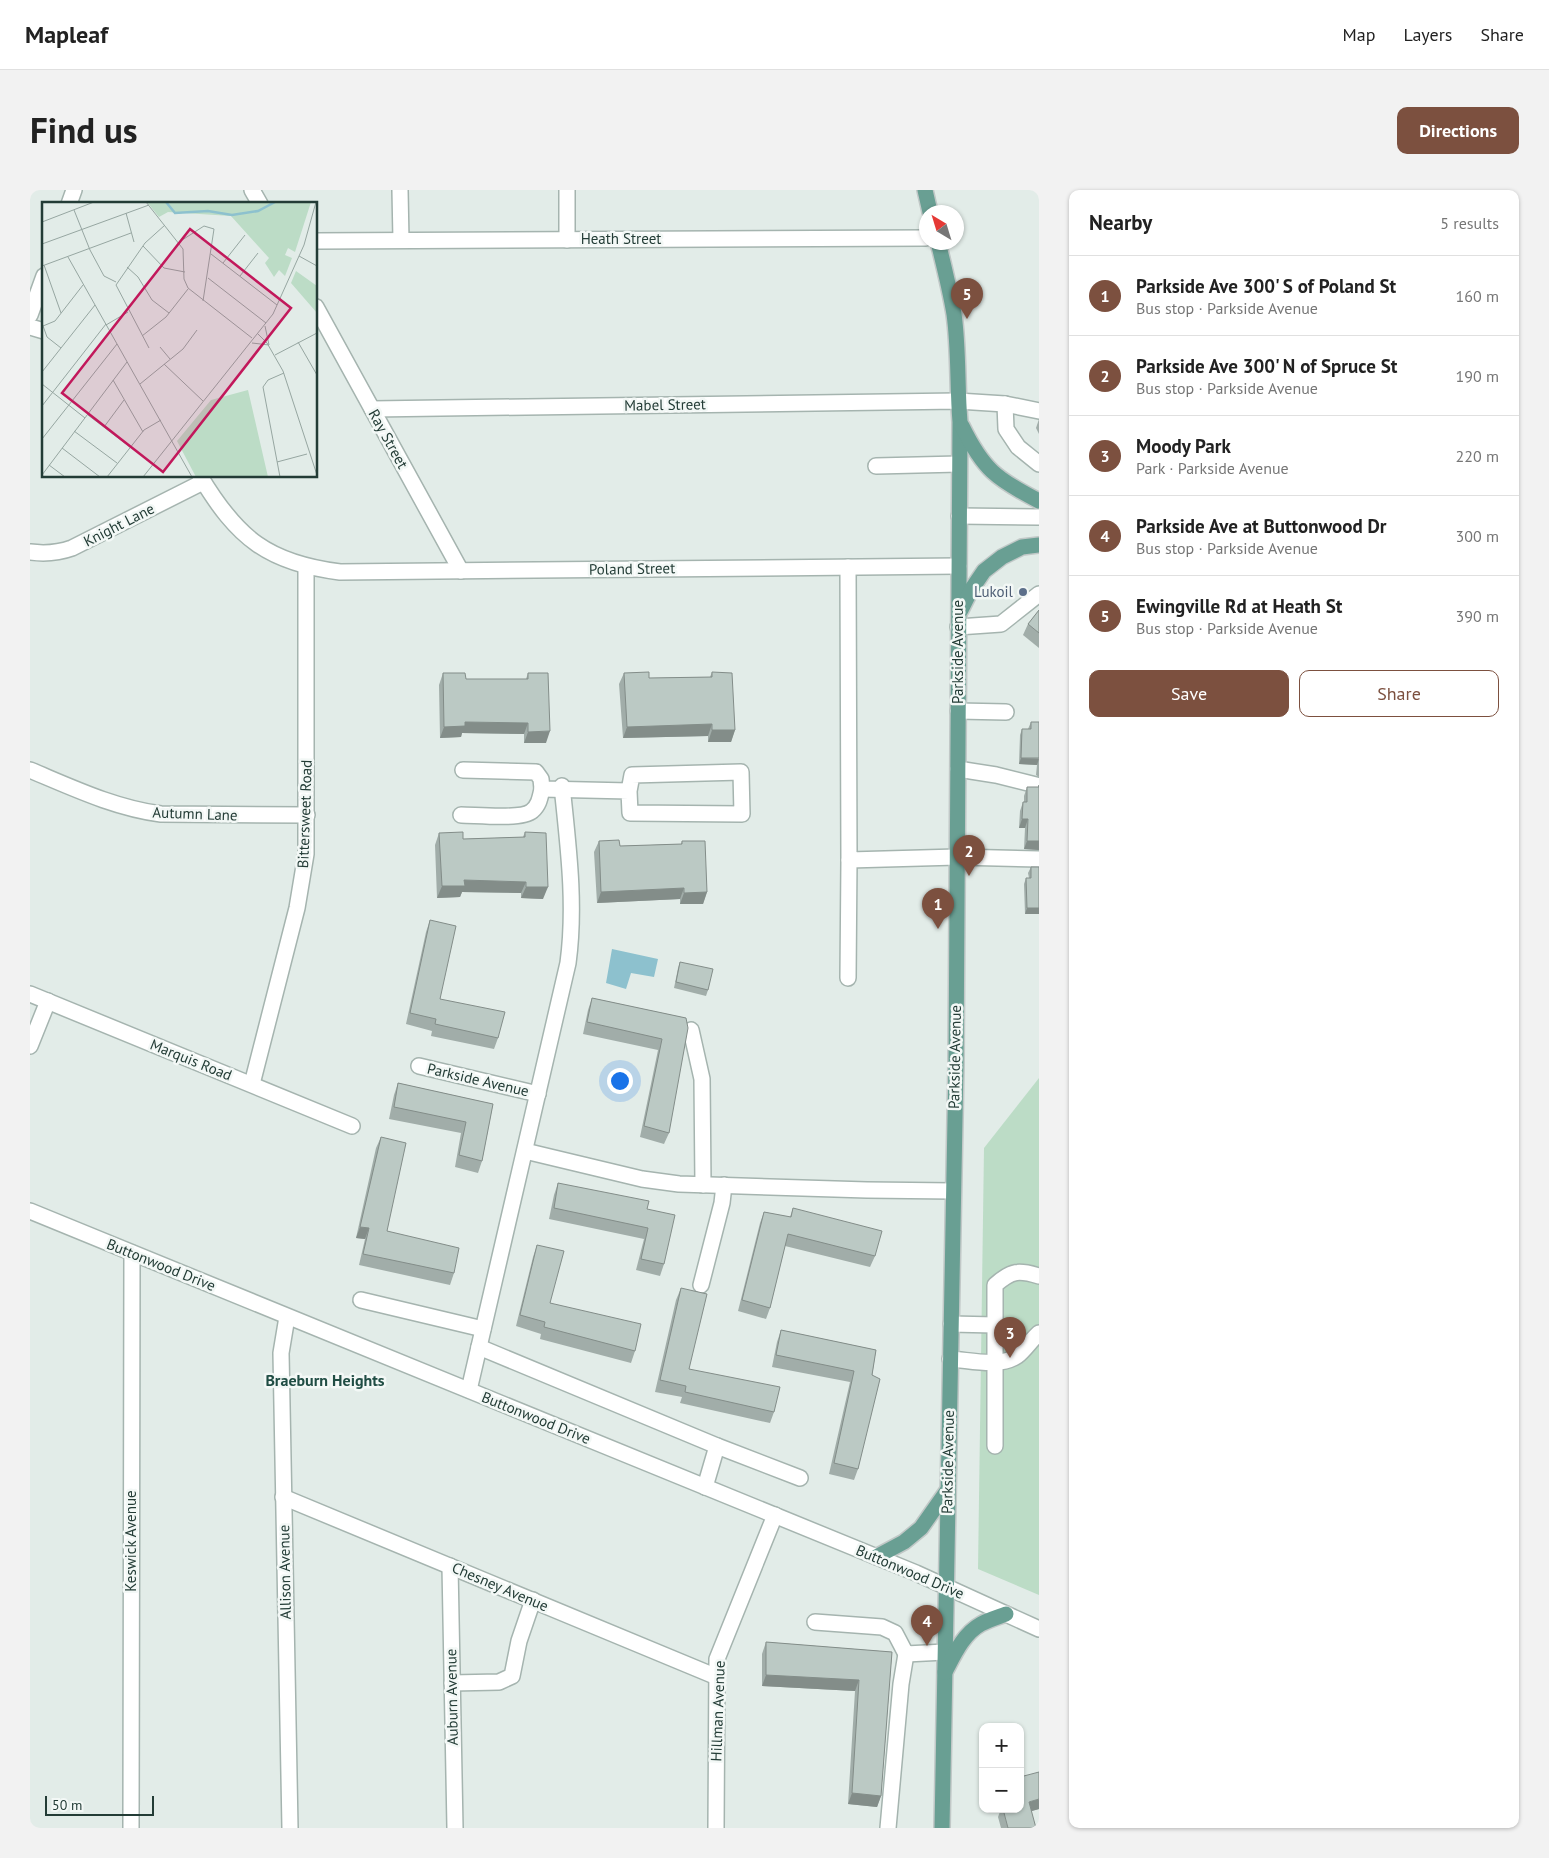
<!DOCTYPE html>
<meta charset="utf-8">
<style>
body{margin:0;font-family:"PT Sans",sans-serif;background:#f2f2f2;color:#222}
.controls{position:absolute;right:15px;bottom:15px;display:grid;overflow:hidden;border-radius:10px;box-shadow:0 1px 4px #0004}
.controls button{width:45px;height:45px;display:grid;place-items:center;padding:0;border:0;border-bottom:1px solid #e0e0e0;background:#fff;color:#222;font:25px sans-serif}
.compass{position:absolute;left:889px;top:15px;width:45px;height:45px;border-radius:50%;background:#fff;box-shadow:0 1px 4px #0004;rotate:322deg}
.scale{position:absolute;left:15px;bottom:12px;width:109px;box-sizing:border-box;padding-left:5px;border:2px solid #233c36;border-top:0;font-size:14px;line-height:18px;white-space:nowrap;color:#233c36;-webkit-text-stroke:4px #f3f8f6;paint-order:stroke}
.you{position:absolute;left:589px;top:890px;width:18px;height:18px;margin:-12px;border:4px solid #fff;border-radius:50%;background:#1a73e8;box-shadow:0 0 0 8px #1a73e833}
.badge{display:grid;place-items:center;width:32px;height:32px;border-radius:50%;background:#7c503f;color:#fff;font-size:16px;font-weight:700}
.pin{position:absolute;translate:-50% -41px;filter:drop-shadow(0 1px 2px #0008)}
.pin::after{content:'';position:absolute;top:26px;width:18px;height:15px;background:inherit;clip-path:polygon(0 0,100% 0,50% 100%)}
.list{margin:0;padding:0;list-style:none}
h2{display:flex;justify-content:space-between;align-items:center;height:65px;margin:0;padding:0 20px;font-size:21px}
h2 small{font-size:16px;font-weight:400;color:#767676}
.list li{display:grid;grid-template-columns:32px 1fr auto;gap:15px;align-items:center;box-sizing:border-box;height:80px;padding:0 20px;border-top:1px solid #e0e0e0}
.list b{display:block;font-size:19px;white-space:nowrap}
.list p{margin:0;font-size:16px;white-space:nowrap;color:#767676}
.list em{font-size:16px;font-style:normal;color:#767676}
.actions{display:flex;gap:10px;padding:15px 20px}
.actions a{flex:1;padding:11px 0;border:1px solid #7c503f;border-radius:10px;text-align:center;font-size:18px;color:#7c503f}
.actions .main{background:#7c503f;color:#fff}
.map{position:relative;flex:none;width:1009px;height:1638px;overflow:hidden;border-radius:10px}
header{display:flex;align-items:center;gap:30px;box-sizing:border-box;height:70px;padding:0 25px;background:#fff;border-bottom:1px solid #e0e0e0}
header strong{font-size:24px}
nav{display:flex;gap:28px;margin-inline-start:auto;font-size:18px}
.intro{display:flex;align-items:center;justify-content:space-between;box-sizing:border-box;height:120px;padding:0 30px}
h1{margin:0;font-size:35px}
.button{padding:12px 22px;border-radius:10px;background:#7c503f;color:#fff;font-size:18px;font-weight:700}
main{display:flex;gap:30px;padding:0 30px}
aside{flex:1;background:#fff;border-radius:10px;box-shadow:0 1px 4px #0004}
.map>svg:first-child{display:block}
.green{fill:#bcdcc6}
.water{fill:#8dc1ce}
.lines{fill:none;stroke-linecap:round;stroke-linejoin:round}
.minor-casing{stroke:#a5b4af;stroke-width:18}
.major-casing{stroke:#c1c8c7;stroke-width:18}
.minor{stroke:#fff;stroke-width:15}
.major{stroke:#699f93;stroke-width:15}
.wall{fill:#a1ada9}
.shaded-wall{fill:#838d89}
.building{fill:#bbc9c4;stroke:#838d89}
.service-dot{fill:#5c6f8a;stroke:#f3f8f6;stroke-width:2}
.labels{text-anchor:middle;stroke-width:5;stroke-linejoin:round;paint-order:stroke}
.street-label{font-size:15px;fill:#233c36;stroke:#f3f8f6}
.service-label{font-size:15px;fill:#4e5e75;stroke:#f3f8f6;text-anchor:end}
.neighbourhood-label{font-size:16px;font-weight:bold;fill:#204d44;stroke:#f3f8f6}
.inset-river{fill:none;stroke:#8dc1ce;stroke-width:2.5}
.inset-road{fill:none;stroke:#96a6a1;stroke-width:1}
.view{fill:#c2185b;fill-opacity:0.15;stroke:#c2185b;stroke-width:2.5}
.inset-edge{fill:none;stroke:#233c36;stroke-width:2.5}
</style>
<header>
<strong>Mapleaf</strong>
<nav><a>Map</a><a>Layers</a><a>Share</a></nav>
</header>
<div class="intro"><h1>Find us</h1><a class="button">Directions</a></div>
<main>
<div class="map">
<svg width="1009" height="1638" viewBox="0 0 1009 1638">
<rect width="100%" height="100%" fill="#e2ece8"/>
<path class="green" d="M1009,888v517l-61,-26 6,-421z"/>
<path class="water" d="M582,759l46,10 -4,18 -23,-4 -5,16 -20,-6z"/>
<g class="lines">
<defs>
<g id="minor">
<path d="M222,0l8,14"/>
<path d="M370,0l1,50"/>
<path d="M39,14l5,-14"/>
<path d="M537,50v-50"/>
<path d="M286,51l610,-3"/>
<path d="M286,117l145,264"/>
<path d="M0,125l14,-39"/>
<path d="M0,137l14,4"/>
<path d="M975,214l1,25 12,18 21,17"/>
<path d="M342,219l586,-8 47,3 34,7"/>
<path d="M846,276l83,-2"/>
<path d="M170,286c37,62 68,87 140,96l619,-6"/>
<path d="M929,326l80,1"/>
<path d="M0,362c15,2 28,1 42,-4l131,-66"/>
<path d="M818,377l1,293 108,-3 82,2"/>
<path d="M928,437l43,-3 38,-30"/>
<path d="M928,521l48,1"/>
<path d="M928,579l38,6 40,10"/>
<path d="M0,580c43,18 85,38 131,44l146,1"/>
<path d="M433,580l73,2 5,7 1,10 87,2 3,-16 109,-3 1,42 -112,-1 -1,-22"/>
<path d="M431,625c15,0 61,5 71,-4 7,-6 8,-13 10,-22"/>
<path d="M818,788l1,-118"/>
<path d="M0,804l322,132"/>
<path d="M661,840l11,49 1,106"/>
<path d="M0,856l18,-45"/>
<path d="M389,876l119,28"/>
<path d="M222,894l45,-176 9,-54v-287"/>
<path d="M495,961l117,28 37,5 188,6 86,1"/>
<path d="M0,1021l886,362 123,56"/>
<path d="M671,1095l21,-82 2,-18"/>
<path d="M331,1110l122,29"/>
<path d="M257,1127l-6,36 9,475"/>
<path d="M921,1134l44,1"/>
<path d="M449,1157l238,99 -12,41"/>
<path d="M920,1169c20,1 49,9 67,-3 8,-6 14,-16 22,-23"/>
<path d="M439,1200l99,-427c8,-59 0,-118 -6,-177"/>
<path d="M687,1256l83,32"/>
<path d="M965,1256v-161c17,-15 24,-15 44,-9"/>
<path d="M253,1307l434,180"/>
<path d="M420,1376l5,262"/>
<path d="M785,1432l67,5 13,6 11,21 39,-2"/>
<path d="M422,1493l47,-1 13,-6 7,-35 14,-41"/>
<path d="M101,1638l1,-575"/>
<path d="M686,1638l1,-169 58,-144"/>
<path d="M858,1638l13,-144 5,-30"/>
</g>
<g id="major">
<path d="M895,0l5,22"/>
<path d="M908,52c6,24 12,48 16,72 5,36 3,72 6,108l-4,642 -14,764"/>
<path d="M932,236c21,43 34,53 77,75"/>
<path d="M931,420l10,-20 13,-19 18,-14 20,-10 17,-2"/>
<path d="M846,1367l28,-15 17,-14 26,-37"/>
<path d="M915,1482c9,-17 18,-38 36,-48 7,-4 17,-7 25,-10"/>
</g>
</defs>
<use href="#minor" class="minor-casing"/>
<use href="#major" class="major-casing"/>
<use href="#minor" class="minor"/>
<use href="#major" class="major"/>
</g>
<g class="wall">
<path d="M1009,229v15l-3,-6z"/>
<path d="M1009,420v38l-16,-13 5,-11z"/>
<path d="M682,482l23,58 -4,12h-23v-6l-85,2 -4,-54 5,-11 25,5 61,-1z"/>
<path d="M413,483l23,6h60l2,-6 18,70h-22v-9l-62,-1 -1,4 -21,1 -1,-53z"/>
<path d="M1001,532h8v55l-3,-2 1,-10 -18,-1 1,-29 2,-6h6z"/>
<path d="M1009,595v65l-15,-1 1,-21h-6l1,-17 3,-9h1v-6l3,-9h11z"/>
<path d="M495,642l18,67 -22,-1v-5l-59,-1 -2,5 -23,1 -2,-53 4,-12 24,6 60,-2z"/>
<path d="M569,651l21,5 61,-2 1,-3 25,51 -4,12h-23v-5l-83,4 -3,-51z"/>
<path d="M1001,677l8,47h-14l-1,-30 2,-6h3l-1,-5z"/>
<path d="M400,730l10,79 58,39 -4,11 -63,-13 1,-5 -26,-7 20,-92z"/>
<path d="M650,772l28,28 -2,6 -32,-8 4,-20z"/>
<path d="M562,808l94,20 -17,115 -5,11 -24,-7 18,-87 -75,-16 5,-24z"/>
<path d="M368,893l95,21 -11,57 -4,12 -23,-6 6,-34 -72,-14 5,-24z"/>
<path d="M351,947l6,94 67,42 -4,12 -91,-20 6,-26 -9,-1 20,-90z"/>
<path d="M528,993l89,26 17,55 -4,12 -24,-6 8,-31 -95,-20 5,-24z"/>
<path d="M763,1018l82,48 -5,11 -85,-21 -15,62 -4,11 -28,-8 22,-88 4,-11 26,5z"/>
<path d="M507,1055l13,58 85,48 -4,12 -91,-24 1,-5 -25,-8 17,-69z"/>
<path d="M651,1098l8,81 85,43 -4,11 -90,-20 2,-6 -27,-5 21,-92z"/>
<path d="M751,1140l95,20 -18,119 -4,11 -25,-6 21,-92 -78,-15 5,-25z"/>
<path d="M736,1452l126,10 -11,144 -4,11 -29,-3 7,-113 -93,-5v-32z"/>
<path d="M971,1619h38l-8,2 5,17h-35l-3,-11z"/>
</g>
<g class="shaded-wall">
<path d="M435,532l63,1 -4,11 -62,-1 -1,4 -21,1 4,-11z"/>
<path d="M682,534l-4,12 -85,2 4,-11z"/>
<path d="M682,540h23l-4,12h-23z"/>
<path d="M520,541l-4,12h-22l4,-11z"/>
<path d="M991,568l18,1 -2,6 -18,-1z"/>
<path d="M992,629h6l-3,9h-6z"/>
<path d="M997,651h12v9l-15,-1z"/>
<path d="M434,690l62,2 -5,11 -59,-1 -2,5 -23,1 5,-12z"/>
<path d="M496,697h22l-5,12 -22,-1z"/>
<path d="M654,698l-4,11 -83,4 4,-11z"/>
<path d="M677,702l-4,12h-23l4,-11z"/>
<path d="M997,718h12v6h-14z"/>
<path d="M330,1037l9,1 -4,11 -9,-1z"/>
<path d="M736,1485l93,5 -4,11 -93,-5z"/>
<path d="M822,1603l29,3 -4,11 -29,-3z"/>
<path d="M1009,1609v10l-14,4 4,-11z"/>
</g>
<g class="building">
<path d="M1009,420v23l-11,-9z"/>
<path d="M619,482v6l63,-1v-5l20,1 3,57h-23v-6l-85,3 -3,-54z"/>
<path d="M413,483h22l1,6h62v-6h20l2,58 -22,1v-9l-63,-1v4l-21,1z"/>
<path d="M1001,532h8v36h-18l1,-29h9z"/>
<path d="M1009,595v56h-12l1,-22h-6l1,-17h4v-15h12z"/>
<path d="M433,642v7l62,-2v-5l21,1 2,54h-22v-5l-62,-2 1,6h-23l-3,-53z"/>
<path d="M589,650l1,6 62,-2v-3h23l2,51 -23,1v-5l-83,4 -2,-51z"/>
<path d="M1001,677h8v41h-12l-1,-30h5z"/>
<path d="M400,730l26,6 -16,73 65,13 -7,26 -63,-14 1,-5 -26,-6z"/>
<path d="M650,772l33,7 -5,21 -32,-8z"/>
<path d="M562,808l94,20 2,10 -19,105 -25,-7 18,-87 -75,-17z"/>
<path d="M368,893l95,21 -11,57 -23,-6 7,-33 -72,-15z"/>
<path d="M351,947l25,6 -19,88 72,17 -5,25 -91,-19 6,-26 -9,-1z"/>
<path d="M528,993l91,18 -2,8 28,6 -11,49 -23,-5 7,-31 -94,-20z"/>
<path d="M763,1018l89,23 -7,25 -87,-22 -18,74 -28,-8 22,-88 27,5z"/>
<path d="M507,1055l27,6 -14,52 91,21 -6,27 -91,-24 1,-5 -25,-7z"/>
<path d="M651,1098l26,6 -18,75 91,18 -6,25 -89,-20 1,-6 -26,-6z"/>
<path d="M751,1140l95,20 -4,25 8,4 -22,90 -24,-6 20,-92 -78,-16z"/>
<path d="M736,1452l126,10 -11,144 -29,-3 7,-113 -93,-5z"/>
<path d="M1009,1582v27l-10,3 7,26h-28l-5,-19h17v-32z"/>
</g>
<circle class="service-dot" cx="993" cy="402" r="5"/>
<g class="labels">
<g class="street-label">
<text x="591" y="54">Heath Street</text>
<text transform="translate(635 215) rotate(-1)" y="5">Mabel Street</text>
<text transform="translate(358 249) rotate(61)" y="5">Ray Street</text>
<text transform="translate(89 335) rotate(-27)" y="5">Knight Lane</text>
<text transform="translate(602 379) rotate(-1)" y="5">Poland Street</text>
<text transform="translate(928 462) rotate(-90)" y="5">Parkside Avenue</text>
<text transform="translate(165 624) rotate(2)" y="5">Autumn Lane</text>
<text transform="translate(275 624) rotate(-88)" y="5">Bittersweet Road</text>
<text transform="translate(925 867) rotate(-89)" y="5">Parkside Avenue</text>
<text transform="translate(161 870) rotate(22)" y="5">Marquis Road</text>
<text transform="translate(448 890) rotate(13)" y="5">Parkside Avenue</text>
<text transform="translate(131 1075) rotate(22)" y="5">Buttonwood Drive</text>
<text transform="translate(506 1228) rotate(22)" y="5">Buttonwood Drive</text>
<text transform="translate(918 1272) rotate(-89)" y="5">Parkside Avenue</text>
<text transform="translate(101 1351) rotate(-90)" y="5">Keswick Avenue</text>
<text transform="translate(255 1382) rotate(-91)" y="5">Allison Avenue</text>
<text transform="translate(880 1382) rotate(23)" y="5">Buttonwood Drive</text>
<text transform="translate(470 1397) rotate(23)" y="5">Chesney Avenue</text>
<text transform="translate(422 1507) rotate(-91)" y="5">Auburn Avenue</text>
<text transform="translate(688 1521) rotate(-88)" y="5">Hillman Avenue</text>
</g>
<g class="service-label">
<text x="983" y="407">Lukoil</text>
</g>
<g class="neighbourhood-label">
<text x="295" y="1196">Braeburn Heights</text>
</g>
</g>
<g transform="translate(12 12)">
<rect width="275" height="275" fill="#e2ece8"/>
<path d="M105,0h164l-16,50 -7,-4 -3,7 7,3 -7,18 -6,-6 -5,7 -9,-14 4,-5 -38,-42 -63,-4 -9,5zM254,69l21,15v27l-26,-30zM206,188l20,87h-72l-19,-36 34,-41z" fill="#bcdcc6"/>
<path class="inset-river" d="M124,0l9,11 33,-2 24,4 26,-4 17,-9"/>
<path class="inset-road" d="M104,0l37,47 1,30 4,9 64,50M32,8l16,40 14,26 12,6M84,11l8,29M0,20l52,-20M137,40l25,-16 10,3 -11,72M0,42l107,-39M101,44l21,22 21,4M169,52l66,51M257,54l18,10M26,55l124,220M181,61l22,-28M2,63l17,48M0,64l89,-33M85,65l11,10 14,23 17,13M198,74l18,-23M166,76l58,45M0,121l5,14 14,11M64,123l22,-13M1,124l12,-5 28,-36M223,124l4,19M216,132l9,9 16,28 34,104M100,134l24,-19 22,-28M256,140l19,33M210,141l17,2M118,145l10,12M107,146l-33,-63 29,-42 20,-18M233,153l42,-22M122,162l39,37M0,170l53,-67M71,178l30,52M0,182l43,34M98,182l43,-35 14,-19M0,204l64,-82M46,213l42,32M62,225l20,-27M32,229l43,32M0,237l75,-95M20,246l38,29M235,260l30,-8M7,263l16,12M0,273l85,-113M65,275l37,-47 17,-10M101,275l130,-163 31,-69 12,-43M238,275l-17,-90 5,-7 16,-7"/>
<path class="view" d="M148,27l101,79 -128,164 -101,-79z"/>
<rect width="275" height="275" class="inset-edge"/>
</g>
</svg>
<div class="controls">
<button>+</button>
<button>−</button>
</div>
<svg class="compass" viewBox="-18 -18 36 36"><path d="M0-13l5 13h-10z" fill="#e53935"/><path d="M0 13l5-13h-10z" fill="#767676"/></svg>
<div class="scale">50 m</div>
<div class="you"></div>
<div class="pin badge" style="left:908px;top:739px">1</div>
<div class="pin badge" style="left:939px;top:686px">2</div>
<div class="pin badge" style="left:980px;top:1168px">3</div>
<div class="pin badge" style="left:897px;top:1456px">4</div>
<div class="pin badge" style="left:937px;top:129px">5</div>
</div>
<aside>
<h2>Nearby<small>5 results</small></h2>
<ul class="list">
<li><span class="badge">1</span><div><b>Parkside Ave 300' S of Poland St</b><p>Bus stop · Parkside Avenue</p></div><em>160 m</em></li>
<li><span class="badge">2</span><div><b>Parkside Ave 300' N of Spruce St</b><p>Bus stop · Parkside Avenue</p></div><em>190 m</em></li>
<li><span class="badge">3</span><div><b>Moody Park</b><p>Park · Parkside Avenue</p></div><em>220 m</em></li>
<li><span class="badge">4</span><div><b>Parkside Ave at Buttonwood Dr</b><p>Bus stop · Parkside Avenue</p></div><em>300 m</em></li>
<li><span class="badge">5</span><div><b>Ewingville Rd at Heath St</b><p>Bus stop · Parkside Avenue</p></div><em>390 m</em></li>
</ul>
<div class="actions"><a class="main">Save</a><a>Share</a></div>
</aside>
</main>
